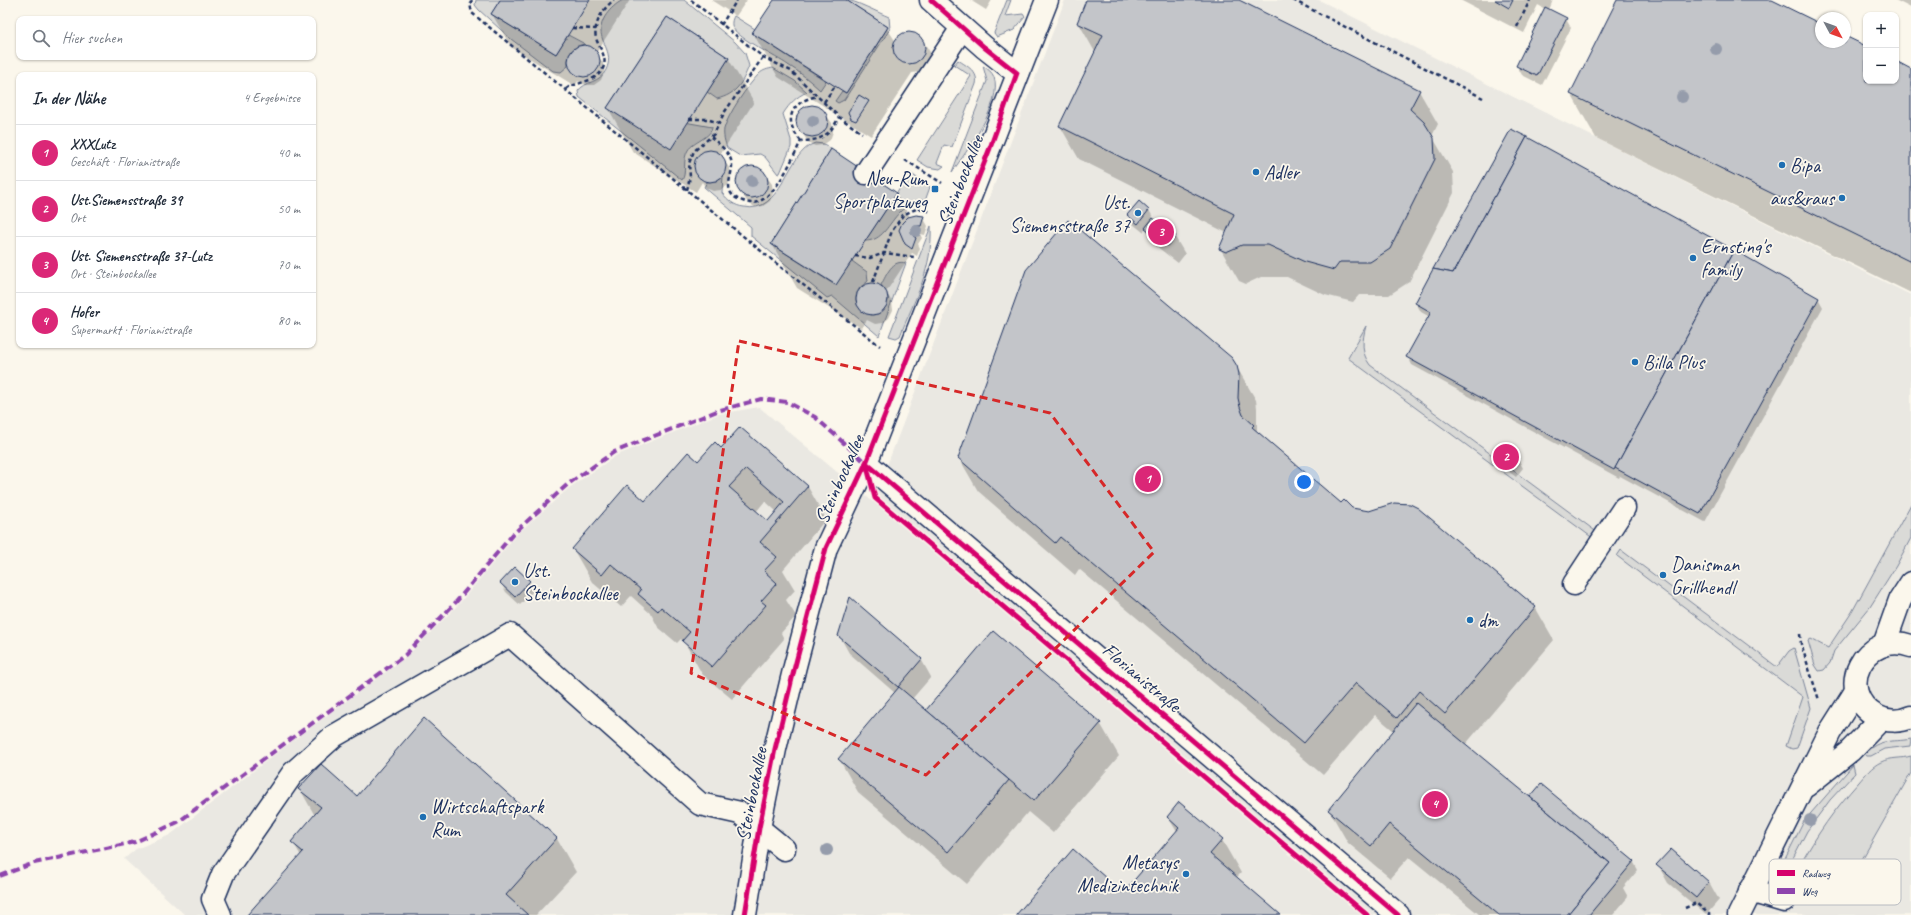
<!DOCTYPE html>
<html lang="de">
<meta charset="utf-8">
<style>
body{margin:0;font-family:Caveat,sans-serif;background:#f6f6f7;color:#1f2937}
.controls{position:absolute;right:12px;top:12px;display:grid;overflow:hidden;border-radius:8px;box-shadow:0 1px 3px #0004}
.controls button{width:36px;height:36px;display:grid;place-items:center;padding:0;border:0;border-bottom:1px solid #e0e1e3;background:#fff;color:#1f2937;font:20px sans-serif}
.compass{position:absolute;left:1815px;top:12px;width:36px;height:36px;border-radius:50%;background:#fff;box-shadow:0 1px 3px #0004;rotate:131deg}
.you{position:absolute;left:1304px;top:482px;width:14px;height:14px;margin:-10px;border:3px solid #fff;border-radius:50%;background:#1a73e8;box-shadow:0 0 0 6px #1a73e833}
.badge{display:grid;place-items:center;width:26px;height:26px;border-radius:50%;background:#db2777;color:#fff;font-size:13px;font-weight:700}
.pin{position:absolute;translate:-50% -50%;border:2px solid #fff;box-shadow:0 1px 4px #0006}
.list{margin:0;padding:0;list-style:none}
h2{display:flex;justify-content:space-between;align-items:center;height:52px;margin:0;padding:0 16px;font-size:17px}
h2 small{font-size:13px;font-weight:400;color:#747a83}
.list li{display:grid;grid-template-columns:26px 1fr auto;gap:12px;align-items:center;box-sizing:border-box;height:56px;padding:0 16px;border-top:1px solid #e0e1e3}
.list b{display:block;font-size:15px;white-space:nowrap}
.list p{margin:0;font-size:13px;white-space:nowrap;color:#747a83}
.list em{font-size:13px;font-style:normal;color:#747a83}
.icon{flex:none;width:22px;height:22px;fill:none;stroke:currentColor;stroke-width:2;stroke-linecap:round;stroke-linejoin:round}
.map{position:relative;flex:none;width:1911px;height:915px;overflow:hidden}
.search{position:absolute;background:#fff;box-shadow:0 1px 3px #0004;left:16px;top:16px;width:300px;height:44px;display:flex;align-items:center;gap:10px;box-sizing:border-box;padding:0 14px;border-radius:8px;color:#747a83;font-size:15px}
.panel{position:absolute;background:#fff;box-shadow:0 1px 3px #0004;left:16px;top:72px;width:300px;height:276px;border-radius:8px}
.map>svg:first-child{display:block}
.built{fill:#eae8e2}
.green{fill:#dadad7;stroke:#7a849a}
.shadow{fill:#0003;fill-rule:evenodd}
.building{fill:#c3c5c9;stroke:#1b2f5e;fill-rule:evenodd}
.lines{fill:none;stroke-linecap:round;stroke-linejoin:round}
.minor-casing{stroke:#1b2f5e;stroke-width:25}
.path{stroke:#1b2f5e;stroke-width:2.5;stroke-dasharray:4 3;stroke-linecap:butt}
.minor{stroke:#fbf7ec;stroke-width:22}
.quiet{stroke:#8e44ad;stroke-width:4;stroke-dasharray:8 4;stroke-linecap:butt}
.cycleway-casing{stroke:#fbf7ec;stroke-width:8}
.cycleway{stroke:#d6006c;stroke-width:5}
.tree{fill:#959cab}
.marked{fill:none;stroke:#d62828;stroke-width:3;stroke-dasharray:8 5;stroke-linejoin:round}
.poi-dot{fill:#1f6fb2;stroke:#fbf7ec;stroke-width:1.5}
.labels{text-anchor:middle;stroke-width:3.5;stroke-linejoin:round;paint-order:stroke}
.poi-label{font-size:20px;fill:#1b2f5e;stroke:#fbf7ec;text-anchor:start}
.street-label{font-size:20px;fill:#1b2f5e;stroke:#fbf7ec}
.key{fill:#fbf7ec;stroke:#b8bbc1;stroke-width:1}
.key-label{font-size:11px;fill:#1b2f5e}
</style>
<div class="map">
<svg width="1911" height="915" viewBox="0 0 1911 915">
<rect width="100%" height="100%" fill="#fbf7ec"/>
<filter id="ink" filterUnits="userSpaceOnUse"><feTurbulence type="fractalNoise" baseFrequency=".025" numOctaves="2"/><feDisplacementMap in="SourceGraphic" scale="8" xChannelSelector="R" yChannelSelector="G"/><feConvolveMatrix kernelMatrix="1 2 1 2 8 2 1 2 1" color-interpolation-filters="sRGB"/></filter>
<g filter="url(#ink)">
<path class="built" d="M1065,0h254l592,295v620h-1726l-61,-56 12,-10 34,-14 129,-99 107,-79 52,-52 59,-71 52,-46 48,-33 102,-41 40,-7 114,95z"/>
<g class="green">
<path d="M476,0h24l-9,14 65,40 12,-19 17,9c-13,2 -18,10 -17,22l-7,6 -8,-1 -42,-32 -32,-29 -4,-5z"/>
<path d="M623,0h61l51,42 10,11 4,13c-7,17 -12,28 -32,33l-10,-7 22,-34 -62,-41 -60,91 105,19c0,10 -19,15 -24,23 -6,9 -1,24 -6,30l-103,-83 -1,-6c7,-10 22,-8 28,-21 8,-17 -5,-26 -5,-39 -1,-13 12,-26 22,-31z"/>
<path d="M846,0c8,0 33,13 43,17l1,12 -46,71 -6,3 -3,-2 7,-10 4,2 42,-66z"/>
<path d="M1007,0h4l-6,16 18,-2 2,3 -11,13 -17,7 -3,-4z"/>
<path d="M734,16l21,13 -3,4 74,48 -6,9c-10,-9 -20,-18 -32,-25 -11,-8 -49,-26 -55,-37 -2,-4 -1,-8 1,-12z"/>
<path d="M958,60c9,6 21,12 18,24l-24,63 -8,-2 -7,18 7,3 -4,3 -12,-2 -11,-7 54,-84 -17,-11z"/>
<path d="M983,66c5,3 9,6 11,11 9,26 -27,74 -42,95l35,-91z"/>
<path d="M773,68l22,13 12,11c-11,5 -17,11 -24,22l8,26v7l-11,26 -2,1 -13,-17 -5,-3 -20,2 -13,-8c-2,-6 -4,-12 -3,-19 4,-15 24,-44 35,-55 4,-4 9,-5 14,-6z"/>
<path d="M815,143l9,1 7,5 -60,95 64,41 17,-24 15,11 1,9c-3,3 -7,5 -9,8 -13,20 19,38 28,15 3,-8 -1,-13 -6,-19 6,-11 11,-26 25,-22l-27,73 -47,-40 -5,2 -76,-62v-9l-47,-40 3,-5 9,-1 7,-5 -1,17c6,7 12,13 22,14 38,8 42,-54 71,-64z"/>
<path d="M910,173l20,14 -5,14 -4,-1c-8,3 -15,6 -21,12 -12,12 -17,29 -35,29z"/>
<path d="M931,226c2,43 -16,72 -31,110l-4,2 -7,-2z"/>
<path d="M1366,326c-4,14 -5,27 4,39l228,168 -4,6 -246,-181z"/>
<path d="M1911,504v34l-15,28 -26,41 -36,44 -4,12 -6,7 -5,1 -4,-6 -7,-24 3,-2 17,9 24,-36z"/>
<path d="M1621,550l156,117 12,-16 5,-3 17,60 -14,40 -5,1 -6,-3 17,-49 -186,-141z"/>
<path d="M1911,739l-1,7 -26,3 -13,7h-4l-3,-2c17,-17 27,-11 47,-15z"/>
<path d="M1911,756v17l-59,104 -53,-10c18,-33 35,-57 60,-85 6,-7 13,-16 22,-20 10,-5 20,-3 30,-6z"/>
<path d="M1853,765l2,8 -25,27 -23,31 -27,52 -2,-5 2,-9 24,-48z"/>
</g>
<g class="shadow">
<path d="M501,0h129l-34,53 7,10 1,9 -3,8 -7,5h-8l-8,-4 -3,5 -64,-39 -19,-33z"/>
<path d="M711,0h36l-11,16z"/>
<path d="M775,0h70l42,28 9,14 2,-4 7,-5h7l8,3 10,16v8l-10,12 -8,1 -41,63 -93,-59 -25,-44z"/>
<path d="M970,0h22l-6,10z"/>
<path d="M1087,0h150l182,91 19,33 -6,12 21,36 1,21 -45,89 -20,13h-30l-6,7 -28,-7 -38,-18h-26l-15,7 -7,-3 -19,-33 7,-15 -148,-74 -19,-33 35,-74 -17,-30z"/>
<path d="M1460,0h93l-4,10 17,9 5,9 -29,57 -20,-10 -5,-9 28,-57 -7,-4 -14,28z"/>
<path d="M1618,0h151l52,25v17h24v-5l21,10v34h30v-19l15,8v223l-315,-155 -25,-44z"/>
<path d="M1895,0h16v8z"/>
<path d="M728,58l26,44 -34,53 10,14 1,8 -3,8 -7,5 -8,1 -7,-3 -4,-6 -6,10 -63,-40 -25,-44z"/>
<path d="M814,105l7,3 11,15 1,9 -3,8 -7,5 -8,1 -7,-4 -10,-16 -1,-8 4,-7 5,-4z"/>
<path d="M831,151l65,43 14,23h13l5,9 -3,9 -5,-1 2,4 -4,6 2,4 -3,8 -5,-3 -26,39 6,10 1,8 -4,8 -6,5 -8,1 -8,-4 -6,8 -64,-40 -25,-44z"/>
<path d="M754,166l7,3 11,15 1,9 -3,8 -7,5 -8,1 -7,-4 -10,-16 -1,-8 3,-7 6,-4z"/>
<path d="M1149,210l5,9 21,18 10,17 -7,9 -22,-17 -10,-18 -3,4 -10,-8 -5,-9z"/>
<path d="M1818,298l5,9 -118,215 -85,-46 -1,2 -207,-113 -4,-8 22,-40 -9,-5 -5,-9z"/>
<path d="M1236,366l20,34 1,8v23l84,73 194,103 19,33 -89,105 65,54 11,-14 92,76 5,9 -15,18 5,9 -15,18h-133l-71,-58 -19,21 -42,-35 -19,-33 65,-79 -19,-16 -52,60 -244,-206 -4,6 -97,-84 -19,-33z"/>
<path d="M1501,446l17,13 5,9 -7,9 -17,-13 -5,-9z"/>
<path d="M721,450l87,37 18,32 -43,51 12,20 -9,10 10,16 -15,17 3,6 -52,60 -30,-25 -17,-31 -4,-4 -4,4 -19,-16 -7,-13 -20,-18 -10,11 -29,-25 -19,-33 72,-47 53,-39zM765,501l12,11 -9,11 -12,-11z"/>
<path d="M515,568l14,14 5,8 -14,15 -14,-13 -5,-9z"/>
<path d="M839,635l82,24 10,18 -19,22 14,12 174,12 19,33 -66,77 -25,-21 -61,72 -109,-92 -19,-33 56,-66 -46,-40z"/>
<path d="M424,719l133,120 19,33 -40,43h-288l53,-59 -8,-14 22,-26 -15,-27 57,8z"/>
<path d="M1168,817l54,23 19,33 -5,5 43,37h-261l105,-21 54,-62z"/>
<path d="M1658,865l51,17 10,18 -13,15 -38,-32z"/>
</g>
<g class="building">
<path d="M500,0h90l-34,54 -65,-40z"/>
<path d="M774,0h72l42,27 -42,66 -94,-60z"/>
<path d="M1086,0h153l181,90 -10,19 14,13 10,16 1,21 -45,90 -20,13h-30l-6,8 -29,-8 -37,-17h-26l-16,7 -7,-3 15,-35 -175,-88 44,-91 -26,-12z"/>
<path d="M1495,0h18l-4,8z"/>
<path d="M1617,0h155l49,24v18h24v-6l21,10v35h30v-20l15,8v193l-341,-168z"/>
<path d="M1545,7l22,11 -30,58 -21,-10z"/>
<path d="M667,17l62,41 -58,91 -64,-41z"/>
<circle cx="909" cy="48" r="16"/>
<circle cx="584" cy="61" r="16"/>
<path d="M859,95l10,6 -13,20 -5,-2 -3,-7z"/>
<circle cx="812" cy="121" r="16"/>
<path d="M1511,129l16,8 -74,136 -20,-4z"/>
<path d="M1527,137l207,113 -120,220 -208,-113 25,-45 -16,-9 18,-34 20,4z"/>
<path d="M831,149l66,44 -61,92 -65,-41z"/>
<circle cx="710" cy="166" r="16"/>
<circle cx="752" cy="182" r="16"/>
<path d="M1139,201l10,9 -11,14 -11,-9z"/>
<path d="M916,215l8,1 -3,10h-6l-3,4v5l4,3 -4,11 -7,-5 -6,-14 3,-7 6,-6z"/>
<path d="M1153,218l23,18 -8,10 -23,-18z"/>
<path d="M1068,220l164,138 5,8 2,8 -1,24 2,9 3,8 11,10 -2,2 89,76 3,-3 8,8 17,3 25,-8 16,1 8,4 118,99 -91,107 -26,-23 -22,27 -41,-35 -52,60 -244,-206 -5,6 -97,-85 68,-188z"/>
<path d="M1734,250l85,48 -119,216 -85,-46z"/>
<circle cx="872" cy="299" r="16"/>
<path d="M740,427l68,59 -48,56 17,15 -13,14 13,12 -16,18 5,4 -54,62 -30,-26 8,-9 -29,-25 -3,4 -20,-17 3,-4 -30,-26 -9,11 -30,-26 55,-64 18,16 43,-49 10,9 17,-19 6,6zM746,469l38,33 -16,19 -39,-34z"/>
<path d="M1501,445l18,13 -8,11 -18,-14z"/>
<path d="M515,567l15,14 -15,16 -15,-14z"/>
<path d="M850,597l72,62 -24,28 -60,-51z"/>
<path d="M993,631l108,92 -67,78 -108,-91z"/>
<path d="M899,687l110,93 -61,72 -110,-93z"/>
<path d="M1416,703l194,160 -43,52h-68l-110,-91 -18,22 -43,-36z"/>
<path d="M424,718l133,120 -51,57 22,20h-281l56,-63 -12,-10 30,-35 -23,-18 23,-25 36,32z"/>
<path d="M1541,784l93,77 -45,54h-22l43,-52 -80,-66z"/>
<path d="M1179,802l44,37 -13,15 71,61h-265l57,-66 50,44 56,-65 -12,-11z"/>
<path d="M1671,849l38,33 -13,16 -40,-33z"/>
</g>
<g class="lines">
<defs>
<g id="minor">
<path d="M931,0l53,47 33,26"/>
<path d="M866,173l96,-145"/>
<path d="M866,463l532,452"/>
<path d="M1574,584l50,-76"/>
<path d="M1884,645l16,-45 11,-17"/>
<path d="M1911,646c-47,-16 -78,45 -35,70 11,6 24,6 35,1"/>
<path d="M1806,786l44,-35 31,-32"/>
<path d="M1750,891l34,10"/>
<path d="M220,915l-7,-16 10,-25 70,-101 41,-37 176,-101 190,169 40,9 44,36"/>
<path d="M745,915l14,-87 16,-79 20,-83 31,-118 40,-85 181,-463"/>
<path d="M1739,915l91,-183 26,-41"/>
</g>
</defs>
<use href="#minor" class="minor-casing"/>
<g class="path">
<path d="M472,0l-2,4 2,9 305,251 103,82"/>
<path d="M691,0l72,57 28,14 48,46 23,16"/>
<path d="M1293,0l190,98"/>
<path d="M721,25l16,-25"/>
<path d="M1517,27l13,-27"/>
<path d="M572,28l24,1"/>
<path d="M566,89l3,-2c9,-4 24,-6 31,-14 10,-12 1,-22 -3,-32 -6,-14 6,-33 17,-41"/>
<path d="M824,102l11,-16"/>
<path d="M689,119h18l12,4"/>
<path d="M711,137c7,6 17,14 20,23 4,10 -6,23 0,33 3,5 7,6 12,8 27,13 49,-42 58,-60 20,0 29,-6 38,-24"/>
<path d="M801,141c-19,-21 -10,-40 17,-45"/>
<path d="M905,160l37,23"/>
<path d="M687,190l3,-13 -1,-14 5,-12 20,-17 10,-21 39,-56"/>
<path d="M855,256l15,2 15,-5 29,4"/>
<path d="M873,282l19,-51 11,-16 15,-7 13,4"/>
<path d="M1800,634l1,10 18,56"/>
<path d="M1685,908l11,-5 14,12"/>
</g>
<use href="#minor" class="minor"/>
<path class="quiet" d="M0,876l34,-13 101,-21 43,-20 227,-167 51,-53 57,-68 55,-50 46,-32 103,-41 44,-12 26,3 28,15 51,46"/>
<defs>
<g id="cycleway">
<path d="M866,463l532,452"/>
<path d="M866,463l9,35 492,417"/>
<path d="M745,915l14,-87 16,-79 20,-83 31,-118 40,-85 124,-315 27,-75 -33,-26 -53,-47"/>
</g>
</defs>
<use href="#cycleway" class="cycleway-casing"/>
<use href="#cycleway" class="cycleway"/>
</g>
<g class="tree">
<circle cx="1716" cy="49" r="6"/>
<circle cx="1682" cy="97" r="6"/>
<circle cx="813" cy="121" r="6"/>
<circle cx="752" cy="181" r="6"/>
<circle cx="916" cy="231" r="6"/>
<circle cx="1810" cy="820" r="6"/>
<circle cx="827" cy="850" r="6"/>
</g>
</g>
<path class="marked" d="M739,341l311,72 104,139 -228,223 -235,-102z"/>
<g class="poi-dot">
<circle cx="1782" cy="165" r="4"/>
<circle cx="1256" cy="172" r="4"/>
<rect x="931" y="185" width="8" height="8" rx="2"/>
<circle cx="1842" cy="198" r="4"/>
<circle cx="1138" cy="213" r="4"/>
<circle cx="1693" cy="258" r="4"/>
<circle cx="1635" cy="362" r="4"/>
<circle cx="1663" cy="575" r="4"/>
<circle cx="515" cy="582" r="4"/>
<circle cx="1470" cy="620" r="4"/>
<circle cx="423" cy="817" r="4"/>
<circle cx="1186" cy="874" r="4"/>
</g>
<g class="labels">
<g class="poi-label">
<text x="1790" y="172">Bipa</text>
<text x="1264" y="179">Adler</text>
<text x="927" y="185" text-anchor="end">Neu-Rum<tspan x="927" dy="23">Sportplatzweg</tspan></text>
<text x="1834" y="205" text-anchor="end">aus&amp;raus</text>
<text x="1130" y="209" text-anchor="end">Ust.<tspan x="1130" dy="23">Siemensstraße 37</tspan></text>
<text x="1701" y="253">Ernsting's<tspan x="1701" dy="23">family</tspan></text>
<text x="1643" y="369">Billa Plus</text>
<text x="1671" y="571">Danisman<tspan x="1671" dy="23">Grillhendl</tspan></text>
<text x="523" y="577">Ust.<tspan x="523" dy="23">Steinbockallee</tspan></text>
<text x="1478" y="627">dm</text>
<text x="431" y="813">Wirtschaftspark<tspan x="431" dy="23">Rum</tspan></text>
<text x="1178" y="869" text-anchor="end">Metasys<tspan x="1178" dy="23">Medizintechnik</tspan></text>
</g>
<g class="street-label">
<text transform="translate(960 180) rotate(-69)" y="7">Steinbockallee</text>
<text transform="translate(839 479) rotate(-66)" y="7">Steinbockallee</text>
<text transform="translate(1142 677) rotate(40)" y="7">Florianistraße</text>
<text transform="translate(751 794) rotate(-79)" y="7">Steinbockallee</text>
</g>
</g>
<rect x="1769" y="859" width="132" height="46" rx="6" class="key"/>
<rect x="1777" y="870" width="18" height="6" fill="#d6006c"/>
<rect x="1777" y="888" width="18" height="6" fill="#8e44ad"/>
<g class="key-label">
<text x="1802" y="877">Radweg</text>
<text x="1802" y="895">Weg</text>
</g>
</svg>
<div class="controls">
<button>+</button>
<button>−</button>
</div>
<svg class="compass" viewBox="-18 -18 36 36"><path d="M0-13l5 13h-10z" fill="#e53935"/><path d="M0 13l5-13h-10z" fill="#747a83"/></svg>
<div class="you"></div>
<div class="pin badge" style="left:1148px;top:479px">1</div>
<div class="pin badge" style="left:1506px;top:457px">2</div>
<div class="pin badge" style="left:1161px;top:232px">3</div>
<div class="pin badge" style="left:1435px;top:804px">4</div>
<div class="search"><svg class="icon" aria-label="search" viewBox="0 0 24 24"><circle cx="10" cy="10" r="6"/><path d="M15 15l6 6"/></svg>Hier suchen</div>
<section class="panel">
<h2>In der Nähe<small>4 Ergebnisse</small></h2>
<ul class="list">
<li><span class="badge">1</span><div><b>XXXLutz</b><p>Geschäft · Florianistraße</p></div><em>40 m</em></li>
<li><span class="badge">2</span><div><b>Ust.Siemensstraße 39</b><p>Ort</p></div><em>50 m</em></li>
<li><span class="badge">3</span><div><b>Ust. Siemensstraße 37-Lutz</b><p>Ort · Steinbockallee</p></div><em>70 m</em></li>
<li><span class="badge">4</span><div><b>Hofer</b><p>Supermarkt · Florianistraße</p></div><em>80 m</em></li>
</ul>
</section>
</div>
